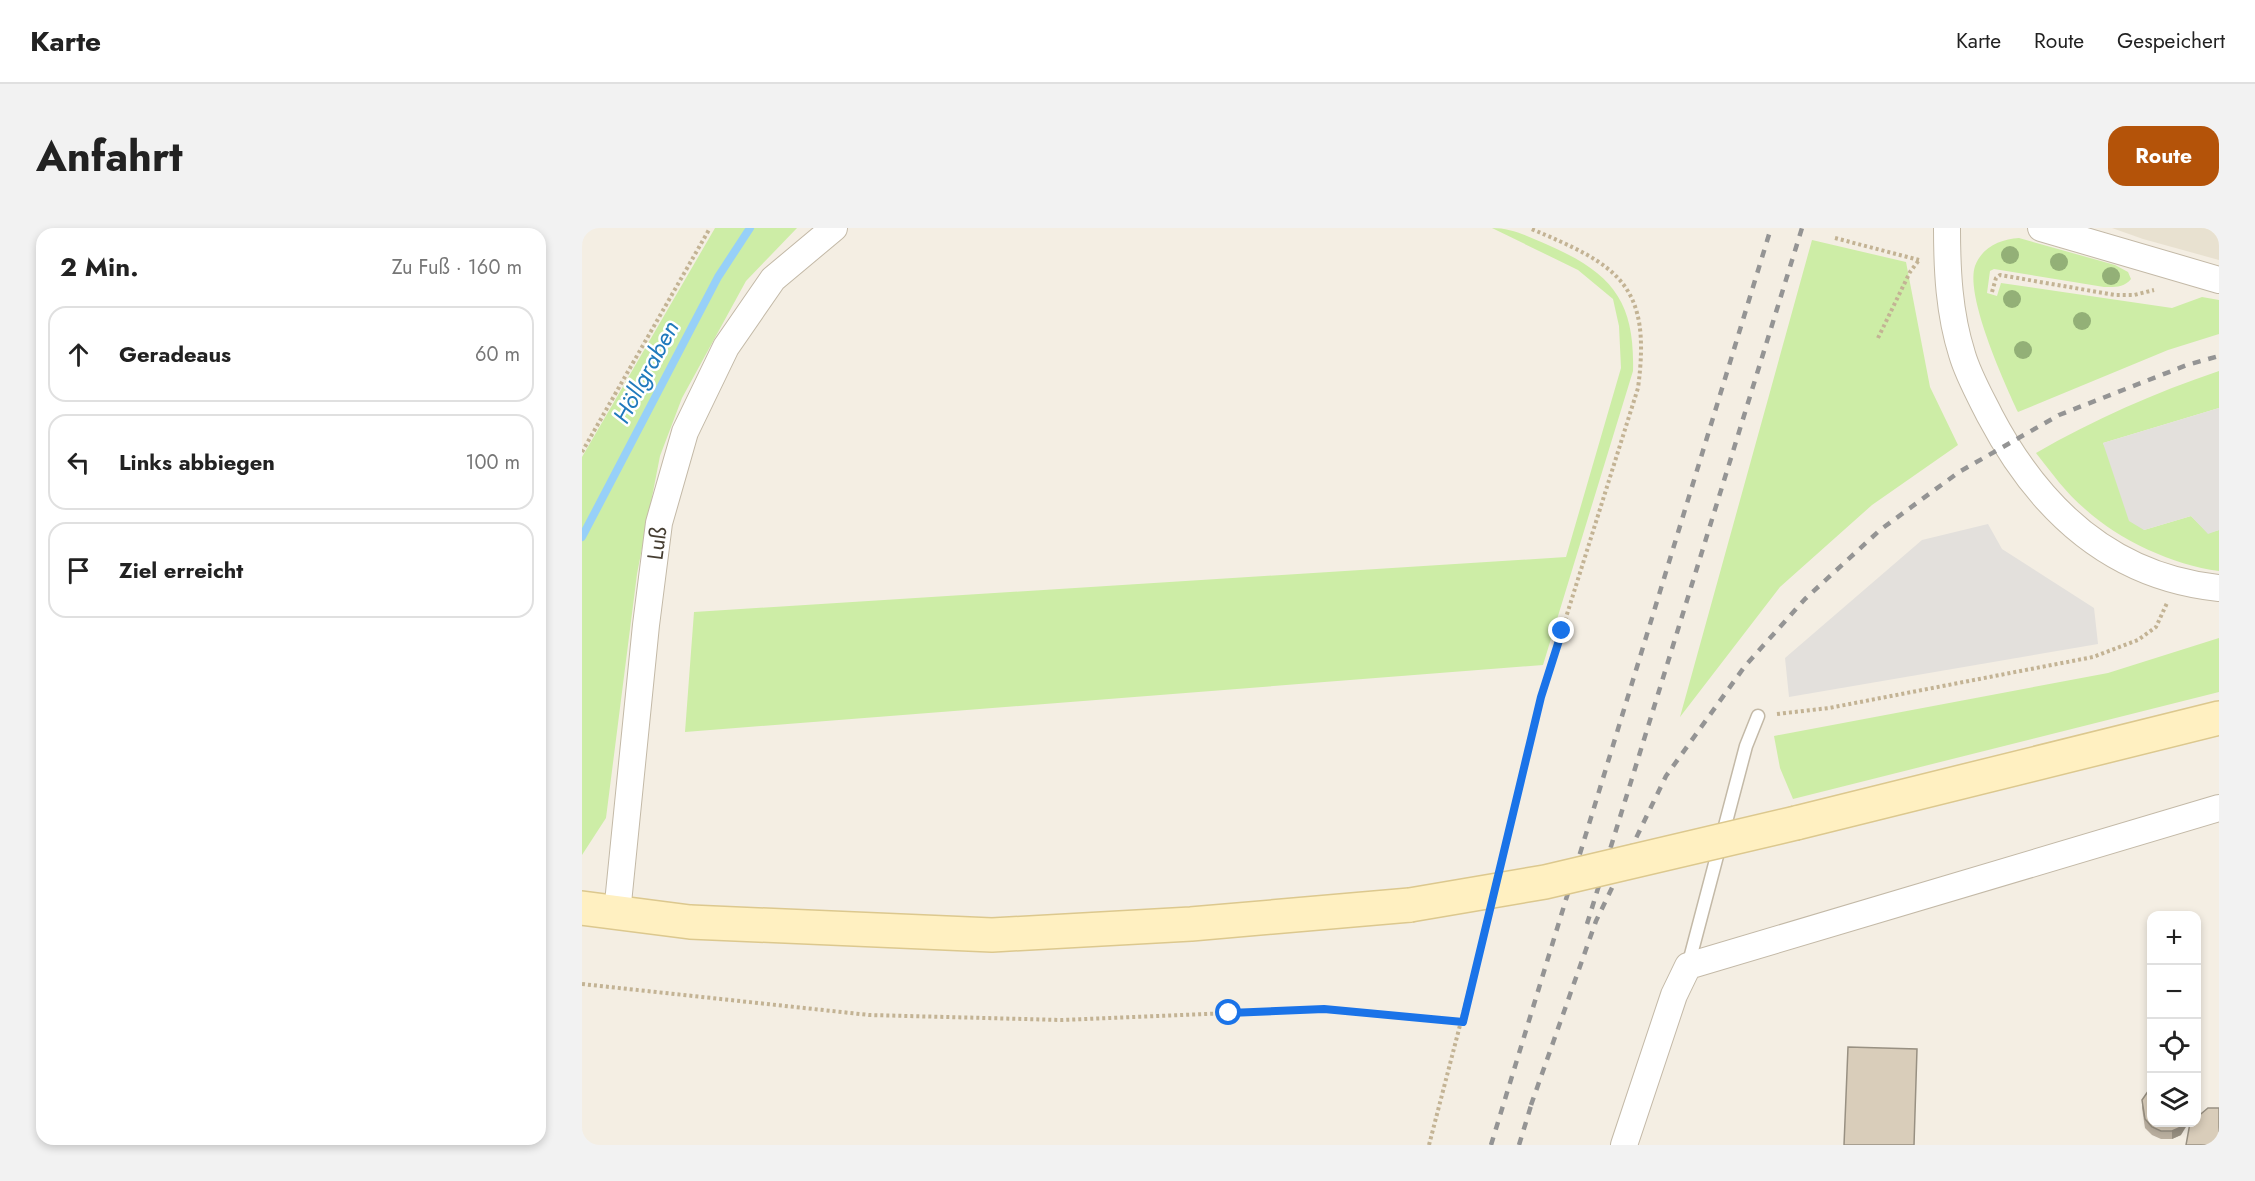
<!DOCTYPE html>
<html lang="de">
<meta charset="utf-8">
<style>
body{margin:0;font-family:Jost,sans-serif;background:#f2f2f2;color:#222}
.controls{position:absolute;right:18px;bottom:18px;display:grid;overflow:hidden;border-radius:12px;box-shadow:0 3px 9px #0003}
.controls button{width:54px;height:54px;display:grid;place-items:center;padding:0;border:0;border-bottom:2px solid #e0e0e0;background:#fff;color:#222;font:30px sans-serif}
.stop{position:absolute;width:18px;height:18px;margin:-14px;border:4px solid #1a73e8;border-radius:50%;background:#fff}
.stop.end{background:#1a73e8;border-color:#fff;box-shadow:0 2px 6px #0008}
.list{margin:0;padding:0;list-style:none}
h2{display:flex;justify-content:space-between;align-items:center;height:78px;margin:0;padding:0 24px;font-size:26px}
h2 small{font-size:20px;font-weight:400;color:#767676}
.list li{display:grid;grid-template-columns:39px 1fr auto;gap:18px;align-items:center;box-sizing:border-box;height:96px;margin:0 12px 12px;padding:0 12px;border:2px solid #e0e0e0;border-radius:18px}
.list b{display:block;font-size:22px;white-space:nowrap}
.list em{font-size:20px;font-style:normal;color:#767676}
.icon{flex:none;width:33px;height:33px;fill:none;stroke:currentColor;stroke-width:2;stroke-linecap:round;stroke-linejoin:round}
.map{position:relative;flex:none;width:1637px;height:917px;overflow:hidden;border-radius:18px}
header{display:flex;align-items:center;gap:36px;box-sizing:border-box;height:84px;padding:0 30px;background:#fff;border-bottom:2px solid #e0e0e0}
header strong{font-size:28px}
nav{display:flex;gap:33px;margin-inline-start:auto;font-size:21px}
.intro{display:flex;align-items:center;justify-content:space-between;box-sizing:border-box;height:144px;padding:0 36px}
h1{margin:0;font-size:42px}
.button{padding:15px 27px;border-radius:18px;background:#b45309;color:#fff;font-size:21px;font-weight:700}
main{display:flex;gap:36px;padding:0 36px}
aside{flex:1;background:#fff;border-radius:18px;box-shadow:0 3px 9px #0003}
.map>svg:first-child{display:block}
.residential{fill:#e8e1d0}
.green{fill:#cdeda6}
.parking{fill:#e3e0dc}
.lines{fill:none;stroke-linecap:round;stroke-linejoin:round}
.stream{stroke:#97d0f8;stroke-width:8}
.service-casing{stroke:#c3b9a7;stroke-width:15}
.minor-casing{stroke:#c3b9a7;stroke-width:28}
.secondary-casing{stroke:#dcc88e;stroke-width:36}
.path{stroke:#c3b394;stroke-width:4;stroke-dasharray:3 3;stroke-linecap:butt}
.service{stroke:#fff;stroke-width:12}
.minor{stroke:#fff;stroke-width:26}
.secondary{stroke:#fff0c1;stroke-width:33}
.rail{stroke:#949494;stroke-width:4.5;stroke-dasharray:8 8;stroke-linecap:butt}
.secondary-bridge-casing{stroke:#dcc88e;stroke-width:36;stroke-linecap:butt}
.secondary-bridge{stroke:#fff0c1;stroke-width:33}
.tree{fill:#93b077}
.wall{fill:#bbb0a0}
.shaded-wall{fill:#989082}
.building{fill:#d9cdba;stroke:#989082;stroke-width:1.5}
.route{stroke:#1a73e8;stroke-width:8}
.labels{text-anchor:middle;stroke-width:5;stroke-linejoin:round;paint-order:stroke}
.street-label{font-size:22px;fill:#463e32;stroke:#fff}
.water-label{font-size:24px;font-style:italic;fill:#207abd;stroke:#fff}
</style>
<header>
<strong>Karte</strong>
<nav><a>Karte</a><a>Route</a><a>Gespeichert</a></nav>
</header>
<div class="intro"><h1>Anfahrt</h1><a class="button">Route</a></div>
<main>
<aside>
<h2>2 Min.<small>Zu Fuß · 160 m</small></h2>
<ul class="list">
<li><svg class="icon" aria-label="ahead" viewBox="0 0 24 24"><path d="M12 20V5M6 11l6-6 6 6"/></svg><div><b>Geradeaus</b></div><em>60 m</em></li>
<li><svg class="icon" aria-label="left" viewBox="0 0 24 24"><path d="M17 20v-9H6M10 6l-5 5 5 5"/></svg><div><b>Links abbiegen</b></div><em>100 m</em></li>
<li><svg class="icon" aria-label="arrive" viewBox="0 0 24 24"><path d="M6 21V4h12l-3 4 3 4H6"/></svg><div><b>Ziel erreicht</b></div></li>
</ul>
</aside>
<div class="map">
<svg width="1637" height="917" viewBox="0 0 1637 917">
<rect width="100%" height="100%" fill="#f4eee3"/>
<path class="residential" d="M1530,0h107v32l-76,-21z"/>
<g class="green">
<path d="M133,0h82l-51,53 -64,117 -22,58 -23,118 -31,244 -24,37v-398z"/>
<path d="M910,0c21,0 37,9 56,17 64,28 87,56 85,126l-90,294 -858,67 9,-120 872,-55 55,-189 -2,-42 -6,-27 -35,-29z"/>
<path d="M1437,10l96,27 13,7 3,7c-7,9 -17,8 -27,8l-110,-18 -4,2 -3,22 10,3 4,-13 171,25 30,-11 17,3v34l-51,16 -150,62c-14,-30 -53,-116 -43,-146 7,-19 26,-27 44,-28z"/>
<path d="M1230,12l94,22 24,125 28,58 -86,60 -92,82 -100,130z"/>
<path d="M1637,143v37l-116,35 41,87 47,-14 17,17 11,-3v41c-46,-6 -100,-31 -134,-62 -19,-16 -34,-37 -49,-56 59,-34 118,-60 183,-82z"/>
<path d="M1637,410v54l-426,107 -13,-31 -6,-32 334,-63z"/>
</g>
<g class="parking">
<path d="M1637,180v122l-11,4 -17,-18 -47,14 -15,-9 -26,-78z"/>
<path d="M1406,296l14,25 92,59 4,36 -309,53 -4,-39 137,-118z"/>
</g>
<g class="lines">
<path class="stream" d="M0,309l136,-260 32,-49"/>
<defs>
<path id="service" d="M1106,738l58,-220 12,-30"/>
<g id="minor">
<path d="M1365,0c0,42 2,85 15,126 6,21 18,42 28,62 49,93 121,161 229,172"/>
<path d="M1459,0l178,52"/>
<path id="s1" d="M35,685l29,-288 13,-102 26,-91 41,-85 47,-68 61,-51"/>
<path d="M1042,917l50,-150 14,-29 531,-158"/>
</g>
<g id="secondary">
<path d="M1214,595l423,-105"/>
<path d="M0,680l108,14 302,13 199,-11 219,-19"/>
</g>
</defs>
<use href="#service" class="service-casing"/>
<use href="#minor" class="minor-casing"/>
<use href="#secondary" class="secondary-casing"/>
<g class="path">
<path d="M1253,10l84,22"/>
<path d="M1410,64l4,-14 4,-3 115,20h19l20,-5"/>
<path d="M1296,110l32,-66 9,-12"/>
<path d="M0,224l128,-224"/>
<path d="M1195,486l52,-6 264,-51 45,-17 18,-13 11,-24"/>
<path d="M920,630l39,-161 97,-309c14,-104 -20,-123 -109,-160"/>
<path d="M0,756l287,31 193,5 262,-11 139,13"/>
<path d="M847,917l58,-224"/>
</g>
<use href="#service" class="service"/>
<use href="#minor" class="minor"/>
<use href="#secondary" class="secondary"/>
<g class="rail">
<path d="M1005,696l215,-696"/>
<path d="M949,877l65,-184 70,-145 79,-110 60,-67 75,-69 79,-58 100,-57 128,-50 32,-9"/>
<path d="M909,917l280,-917"/>
<path d="M937,917l14,-46"/>
</g>
<defs>
<path id="secondary-bridge" d="M828,677l135,-23 251,-59"/>
</defs>
<use href="#secondary-bridge" class="secondary-bridge-casing"/>
<use href="#secondary-bridge" class="secondary-bridge"/>
</g>
<g class="tree">
<circle cx="1428" cy="27" r="9"/>
<circle cx="1477" cy="34" r="9"/>
<circle cx="1529" cy="48" r="9"/>
<circle cx="1430" cy="71" r="9"/>
<circle cx="1500" cy="93" r="9"/>
<circle cx="1441" cy="122" r="9"/>
</g>
<path class="wall" d="M1560,872l39,35 -9,4h-11l-9,-4 -7,-7 -3,-20z"/>
<path class="shaded-wall" d="M1602,894h5l-8,13 -9,4v-8z"/>
<g class="building">
<path d="M1266,819l69,2 -3,96h-70z"/>
<path d="M1569,859v35h33l-3,5 -9,4h-11l-9,-4 -7,-8 -3,-19z"/>
<path d="M1626,880h11v37h-33l4,-22 6,-1v-4z"/>
</g>
<g class="lines">
<path class="route" d="M647,785l95,-4 139,13 78,-325 21,-66"/>
</g>
<g class="labels">
<g class="street-label">
<text dy="8" stroke="none"><textPath href="#s1" startOffset="372">Luß</textPath></text>
</g>
<g class="water-label">
<text transform="translate(64 144) rotate(-62)" y="8">Höllgraben</text>
</g>
</g>
</svg>
<div class="controls">
<button>+</button>
<button>−</button>
<button><svg class="icon" aria-label="locate" viewBox="0 0 24 24"><circle cx="12" cy="12" r="6"/><path d="M12 2v4M12 18v4M2 12h4M18 12h4"/></svg></button>
<button><svg class="icon" aria-label="layers" viewBox="0 0 24 24"><path d="M12 4l9 5-9 5-9-5zM3 14l9 5 9-5"/></svg></button>
</div>
<div class="stop" style="left:647px;top:785px"></div>
<div class="stop end" style="left:980px;top:403px"></div>
</div>
</main>
